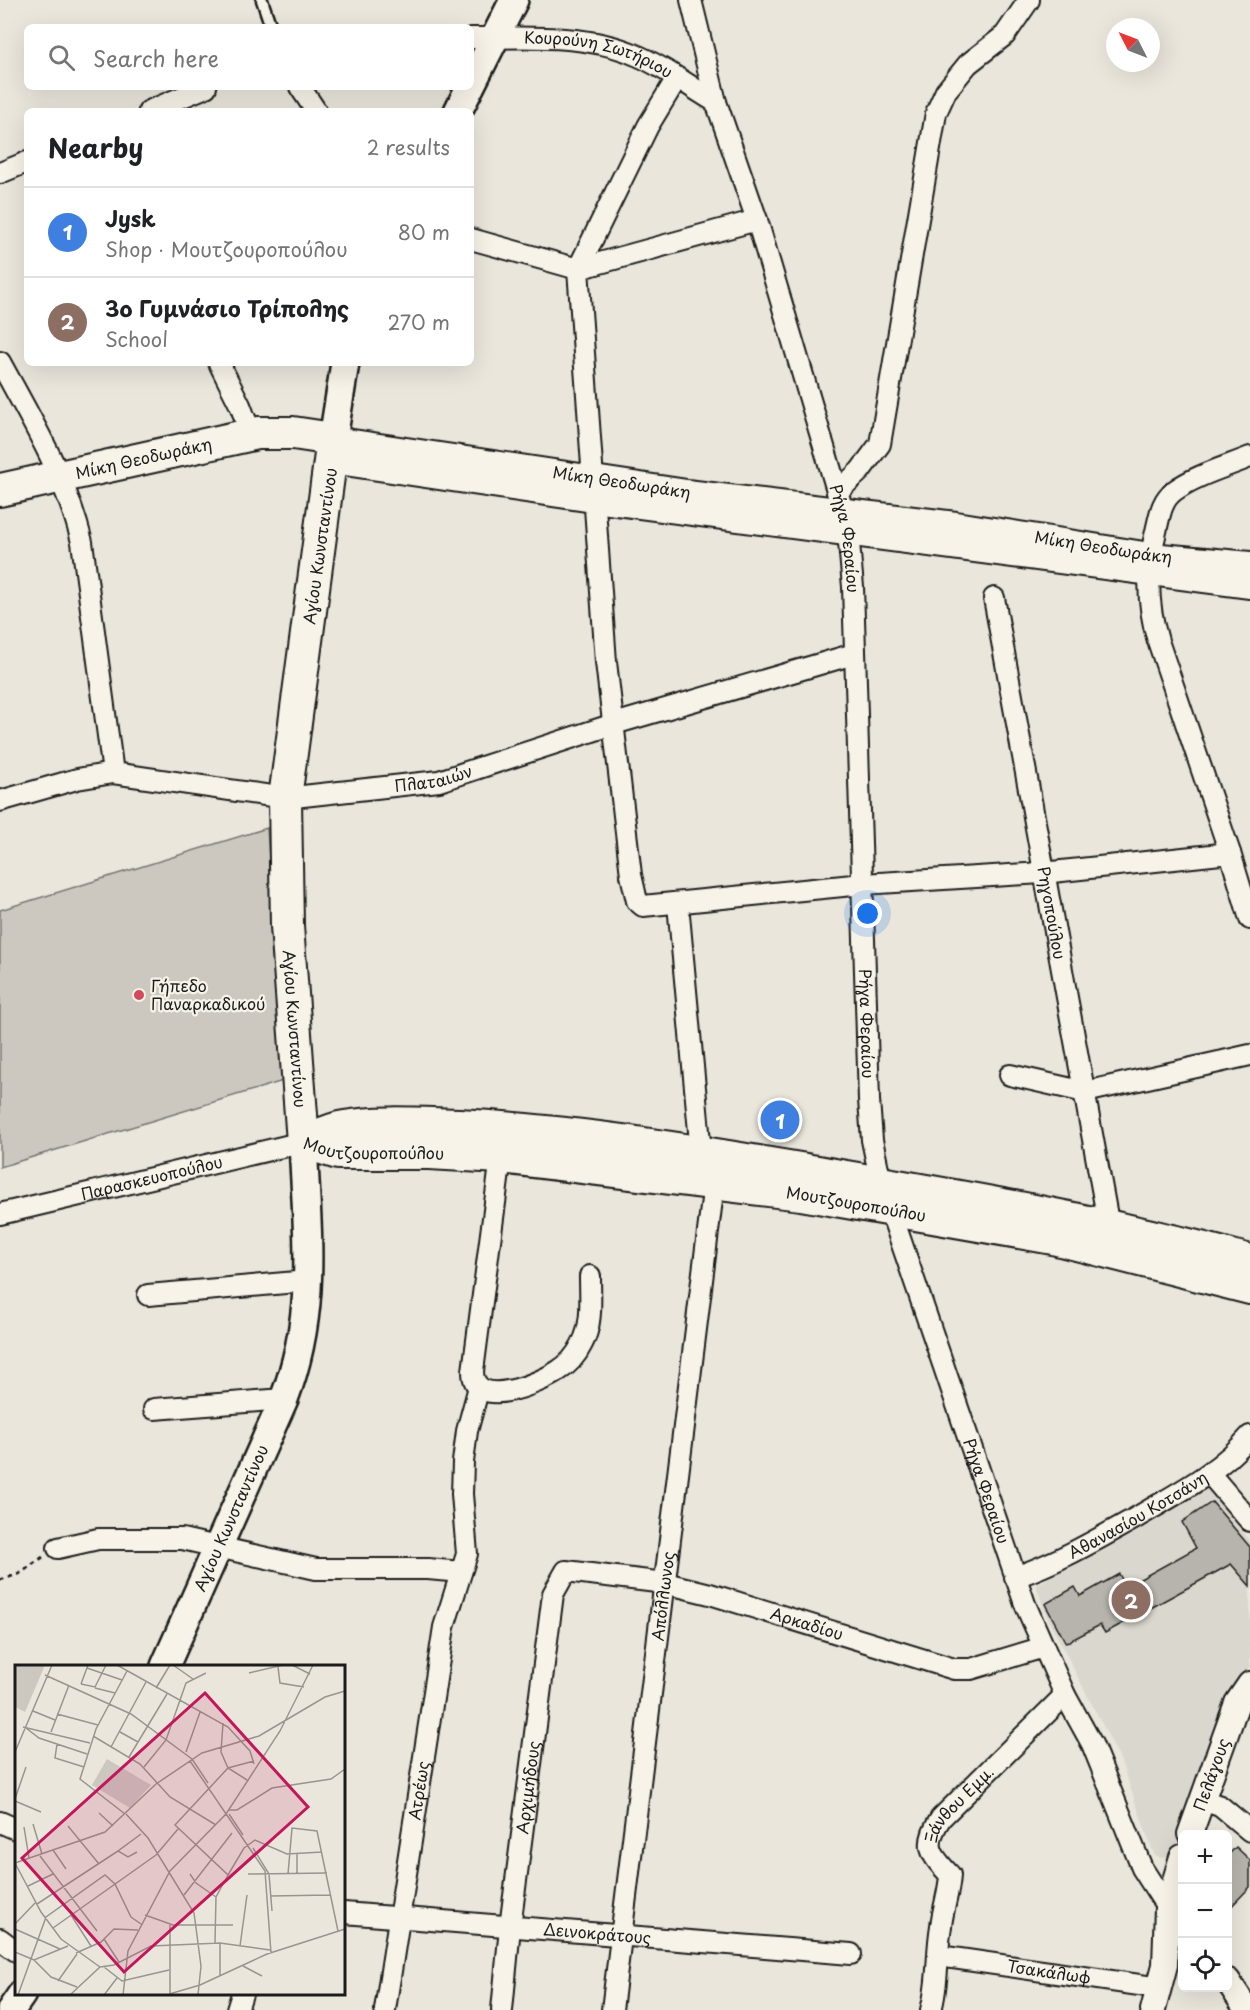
<!DOCTYPE html>
<meta charset="utf-8">
<style>
body{margin:0;font-family:"Playpen Sans",sans-serif;background:#f2f2f2;color:#202124}
.controls{position:absolute;right:18px;bottom:18px;display:grid;overflow:hidden;border-radius:9px;box-shadow:0 6px 24px #0002}
.controls button{width:54px;height:54px;display:grid;place-items:center;padding:0;border:0;border-bottom:2px solid #e0e0e0;background:#fff;color:#202124;font:30px sans-serif}
.compass{position:absolute;left:1106px;top:18px;width:54px;height:54px;border-radius:50%;background:#fff;box-shadow:0 6px 24px #0002;rotate:312deg}
.you{position:absolute;left:868px;top:914px;width:21px;height:21px;margin:-15px;border:4px solid #fff;border-radius:50%;background:#1a73e8;box-shadow:0 0 0 9px #1a73e833}
.badge{display:grid;place-items:center;width:39px;height:39px;border-radius:50%;background:#0b8043;color:#fff;font-size:20px;font-weight:700}
.pin{position:absolute;translate:-50% -50%;border:3px solid #fff;box-shadow:0 2px 6px #0006}
.list{margin:0;padding:0;list-style:none}
h2{display:flex;justify-content:space-between;align-items:center;height:78px;margin:0;padding:0 24px;font-size:26px}
h2 small{font-size:20px;font-weight:400;color:#757577}
.list li{display:grid;grid-template-columns:39px 1fr auto;gap:18px;align-items:center;box-sizing:border-box;height:90px;padding:0 24px;border-top:2px solid #e0e0e0}
.list b{display:block;font-size:22px;white-space:nowrap}
.list p{margin:0;font-size:20px;white-space:nowrap;color:#757577}
.list em{font-size:20px;font-style:normal;color:#757577}
.icon{flex:none;width:33px;height:33px;fill:none;stroke:currentColor;stroke-width:2;stroke-linecap:round;stroke-linejoin:round}
.map{position:relative;flex:none;width:1250px;height:2010px;overflow:hidden}
.search{position:absolute;background:#fff;box-shadow:0 6px 24px #0002;left:24px;top:24px;width:450px;height:66px;display:flex;align-items:center;gap:15px;box-sizing:border-box;padding:0 21px;border-radius:9px;color:#757577;font-size:22px}
.panel{position:absolute;background:#fff;box-shadow:0 6px 24px #0002;left:24px;top:108px;width:450px;height:258px;border-radius:9px}
.map>svg:first-child{display:block}
.built{fill:#dad7ce}
.green{fill:#ccc8c0;stroke:#74726e;stroke-width:1.5}
.building{fill:#b6b4ac;stroke:#1c1c1c;stroke-width:1.5}
.lines{fill:none;stroke-linecap:round;stroke-linejoin:round}
.service-casing{stroke:#1c1c1c;stroke-width:15}
.minor-casing{stroke:#1c1c1c;stroke-width:24}
.tertiary-casing{stroke:#1c1c1c;stroke-width:28}
.secondary-casing{stroke:#1c1c1c;stroke-width:32}
.primary-casing{stroke:#1c1c1c;stroke-width:36}
.path{stroke:#1c1c1c;stroke-width:3;stroke-dasharray:4.5 4.5;stroke-linecap:butt}
.service{stroke:#f7f3e8;stroke-width:10}
.minor{stroke:#f7f3e8;stroke-width:20}
.tertiary{stroke:#f7f3e8;stroke-width:24}
.secondary{stroke:#f7f3e8;stroke-width:27}
.primary{stroke:#f7f3e8;stroke-width:32}
.poi-dot{fill:#d1495b;stroke:#f7f3e8;stroke-width:2}
.labels{text-anchor:middle;stroke-width:4.5;stroke-linejoin:round;paint-order:stroke}
.street-label{font-size:16px;fill:#1c1c1c;stroke:#f7f3e8}
.poi-label{font-size:16px;fill:#1c1c1c;stroke:#f7f3e8;text-anchor:start}
.inset-road{fill:none;stroke:#98958f;stroke-width:1.5}
.view{fill:#c2185b;fill-opacity:0.15;stroke:#c2185b;stroke-width:3}
.inset-edge{fill:none;stroke:#1c1c1c;stroke-width:3}
</style>
<div class="map">
<svg width="1250" height="2010" viewBox="0 0 1250 2010">
<rect width="100%" height="100%" fill="#eae6dc"/>
<filter id="ink" filterUnits="userSpaceOnUse"><feTurbulence type="fractalNoise" baseFrequency=".0167" numOctaves="2"/><feDisplacementMap in="SourceGraphic" scale="12" xChannelSelector="R" yChannelSelector="G"/><feConvolveMatrix kernelMatrix="1 2 1 2 8 2 1 2 1" color-interpolation-filters="sRGB"/></filter>
<g filter="url(#ink)">
<path class="built" d="M1208,1489l42,52v125l-22,27 -54,162 -13,3 -7,-4 -34,-95 -74,-144 -10,-30z"/>
<path class="green" d="M267,828l16,253 -283,86v-257z"/>
<g class="building">
<path d="M1212,1502l38,45v39l-19,-22 -126,69 -5,-8 -34,18 -21,-39 30,-17 5,9 39,-22 7,13 70,-39 -14,-26z"/>
<path d="M1236,1847l14,13v27l-23,24v-55z"/>
</g>
<g class="lines">
<defs>
<path id="service" d="M262,0l9,27"/>
<g id="minor">
<path id="s1" d="M691,0l25,102 41,118 86,291 5,21 5,55 16,513 3,40 9,43 144,421 40,91 27,49 50,124 25,39"/>
<path id="s2" d="M471,38c53,0 115,-5 165,17 29,12 54,32 80,47"/>
<path d="M677,78l-29,48 -70,143 28,393 25,213 6,26 6,5 220,-22 180,-11 187,-20 20,66"/>
<path d="M300,87l16,24"/>
<path d="M149,111l57,-24"/>
<path d="M0,173l27,-11"/>
<path d="M471,239l107,30 179,-49"/>
<path d="M0,362c32,59 66,115 82,180l31,231"/>
<path d="M219,363l21,42 11,29"/>
<path d="M837,492l23,-21 20,-27 56,-331 10,-22 22,-27 37,-29 24,-35"/>
<path id="s3" d="M994,598l115,629"/>
<path id="s4" d="M0,801l77,-22 36,-6 172,25 154,-17 175,-57 240,-70"/>
<path d="M1230,853l-72,-212c-12,-40 -11,-74 -1,-114 3,-13 5,-27 17,-36 22,-16 52,-24 76,-34"/>
<path d="M1010,1075l75,17 165,-37"/>
<path d="M501,1157l-28,214c0,41 67,12 85,0 10,-6 19,-17 24,-27 11,-20 8,-46 8,-68"/>
<path id="s5" d="M0,1214l303,-72"/>
<path d="M148,1295l160,-14"/>
<path d="M154,1409l130,-10"/>
<path d="M1210,1474l40,47"/>
<path d="M58,1548l40,-9h84l134,30h112l33,3"/>
<path id="s6" d="M1015,1577c44,-15 83,-38 124,-61 40,-24 80,-44 111,-80"/>
<path d="M1202,1800l18,6 30,25"/>
<path d="M0,1822l16,7"/>
<path id="s7" d="M344,1913l507,41"/>
<path d="M0,1939l16,12"/>
<path id="s8" d="M939,1956l221,32"/>
<path d="M237,2010l5,-16"/>
<path id="s9" d="M385,2010l59,-383 23,-73 -5,-60 1,-32 4,-31 12,-44"/>
<path id="s10" d="M502,2010l8,-83 43,-333 13,-23 99,12 45,11 244,75h17l73,-22"/>
<path id="s11" d="M612,2010l102,-827 -13,-30 -23,-249"/>
<path id="s12" d="M931,2010c8,-28 5,-55 10,-84 2,-18 8,-33 9,-51 -20,-21 -27,-30 -9,-57l124,-123"/>
</g>
<g id="tertiary">
<path id="s13" d="M333,439l354,53 269,32 194,31 100,9"/>
<path d="M331,461l262,39 657,86"/>
<path id="s14" d="M1190,1834l47,-131 13,-19"/>
<path d="M1228,1981l19,29"/>
<path d="M1153,2010l12,-45 2,-58 15,-50"/>
</g>
<g id="secondary">
<path d="M458,111l56,-111"/>
<path d="M333,439l12,-76"/>
<path id="s15" d="M165,1666l119,-267c34,-89 23,-165 19,-257"/>
<path d="M11,2010l11,-16"/>
</g>
<g id="primary">
<path id="s16" d="M0,490l258,-57h35l40,6 -48,359 2,128 16,216"/>
<path d="M303,1142c13,-5 27,-13 41,-15 37,-6 77,-3 115,-2 115,6 229,25 341,44 151,26 302,51 450,92"/>
<path id="s17" d="M303,1142l35,11h91l72,4 300,37 252,44 197,50"/>
</g>
</defs>
<use href="#service" class="service-casing"/>
<use href="#minor" class="minor-casing"/>
<use href="#tertiary" class="tertiary-casing"/>
<use href="#secondary" class="secondary-casing"/>
<use href="#primary" class="primary-casing"/>
<path class="path" d="M0,1580l19,-6 24,-17"/>
<use href="#service" class="service"/>
<use href="#minor" class="minor"/>
<use href="#tertiary" class="tertiary"/>
<use href="#secondary" class="secondary"/>
<use href="#primary" class="primary"/>
</g>
</g>
<circle class="poi-dot" cx="139" cy="995" r="6"/>
<g class="labels">
<g class="street-label">
<text dy="6" stroke="none"><textPath href="#s2" startOffset="130">Κουρούνη Σωτήριου</textPath></text>
<text dy="6" stroke="none"><textPath href="#s16" startOffset="147">Μίκη Θεοδωράκη</textPath></text>
<text dy="6" stroke="none"><textPath href="#s13" startOffset="292">Μίκη Θεοδωράκη</textPath></text>
<text dy="6" stroke="none"><textPath href="#s1" startOffset="561">Ρήγα Φεραίου</textPath></text>
<text transform="translate(320 546) rotate(-82)" y="6">Αγίου Κωνσταντίνου</text>
<text dy="6" stroke="none"><textPath href="#s13" startOffset="778">Μίκη Θεοδωράκη</textPath></text>
<text dy="6" stroke="none"><textPath href="#s4" startOffset="440">Πλαταιών</textPath></text>
<text dy="6" stroke="none"><textPath href="#s3" startOffset="320">Ρηγοπούλου</textPath></text>
<text dy="6" stroke="none"><textPath href="#s1" startOffset="1047">Ρήγα Φεραίου</textPath></text>
<text dy="6" stroke="none"><textPath href="#s16" startOffset="933">Αγίου Κωνσταντίνου</textPath></text>
<text dy="6" stroke="none"><textPath href="#s17" startOffset="72">Μουτζουροπούλου</textPath></text>
<text dy="6" stroke="none"><textPath href="#s5" startOffset="156">Παρασκευοπούλου</textPath></text>
<text dy="6" stroke="none"><textPath href="#s17" startOffset="558">Μουτζουροπούλου</textPath></text>
<text dy="6" stroke="none"><textPath href="#s1" startOffset="1533">Ρήγα Φεραίου</textPath></text>
<text dy="6" stroke="none"><textPath href="#s6" startOffset="138">Αθανασίου Κοτσάνη</textPath></text>
<text dy="6" stroke="none"><textPath href="#s15" startOffset="162">Αγίου Κωνσταντίνου</textPath></text>
<text dy="6" stroke="none"><textPath href="#s11" startOffset="417">Απόλλωνος</textPath></text>
<text dy="6" stroke="none"><textPath href="#s10" startOffset="693">Αρκαδίου</textPath></text>
<text dy="6" stroke="none"><textPath href="#s14" startOffset="63">Πελάγους</textPath></text>
<text dy="6" stroke="none"><textPath href="#s10" startOffset="224">Αρχιμήδους</textPath></text>
<text dy="6" stroke="none"><textPath href="#s9" startOffset="222">Ατρέως</textPath></text>
<text dy="6" stroke="none"><textPath href="#s12" startOffset="224">Ξάνθου Εμμ.</textPath></text>
<text dy="6" stroke="none"><textPath href="#s7" startOffset="254">Δεινοκράτους</textPath></text>
<text dy="6" stroke="none"><textPath href="#s8" startOffset="111">Τσακάλωφ</textPath></text>
</g>
<g class="poi-label">
<text x="151" y="992">Γήπεδο<tspan x="151" dy="18">Παναρκαδικού</tspan></text>
</g>
</g>
<g transform="translate(15 1665)">
<rect width="330" height="330" fill="#eae6dc"/>
<path d="M0,0h30l-20,47 -10,-5zM92,94l44,26 -21,23 -38,-23z" fill="#ccc8c0"/>
<path class="inset-road" d="M102,0l111,62 22,24 4,13M158,0l20,14M277,0l18,9M263,2l2,16 24,4M72,3l35,12M234,8l34,-8M30,10l86,39 61,45M66,19l14,3 11,-22M66,19l7,-19M80,23l20,5M141,23l14,-23M18,46l22,9M42,49l41,11M208,58l-2,29 7,16 19,12M8,62l67,16M11,63l13,10 48,16M36,67l18,-47M105,67l18,10M78,71l47,28 30,33 46,28M42,79l-2,14 29,9M96,82l35,-65M0,87l37,-87M171,87l14,-40M114,92l38,-63M177,94l16,24M175,96l75,110 6,82M129,102l22,-27 20,-57 20,-10M0,134l11,-32M0,136l26,11M214,145h8l35,-22 59,-9 14,-10M84,148l14,13M110,149l-45,-35 16,-50 31,-58M111,149l22,24 46,75 7,53 -3,29M214,149l14,21M18,159l9,30M53,161l31,38M9,162l5,31M238,183l16,26 3,37M38,185l13,19M122,187l-9,5 -10,-6 23,-17M25,191l57,75M0,198l26,49 20,27 39,28M0,198l90,-31 51,-48 46,-31 57,-17 66,-39 20,-6M175,209l6,9 20,14M233,209l79,-1M273,209l4,-46 25,3 21,100M282,209v-21M213,210l16,-27 11,-8 32,14 35,-2M13,221l25,-12M169,230l48,-62M255,231l61,-1M22,239l81,-53M56,250l20,31M130,250l28,10h60M0,259l21,-22M38,263l103,-73 22,-26M0,264l45,20M89,274l15,23M200,278l1,-46 12,-22 -53,-50 53,-57 26,-7M225,281l7,-51M0,287l19,8 34,-14M61,288l25,-11 13,-13 24,1M19,295l17,17 26,10M228,301l19,10M89,302l18,14 47,-11M205,311v-33M43,316l19,-27M155,329v-69M3,330l28,-78 59,-42 10,9 16,33 10,7M55,330l30,-28 14,-2 37,-19 69,-3 50,7M89,330l13,-17M108,330l5,-44 42,-80 56,-57 54,-83 33,-66M151,330l34,-10 67,-31 78,-25"/>
<path class="view" d="M190,28l103,114 -184,165 -102,-114z"/>
<rect width="330" height="330" class="inset-edge"/>
</g>
</svg>
<div class="controls">
<button>+</button>
<button>−</button>
<button><svg class="icon" aria-label="locate" viewBox="0 0 24 24"><circle cx="12" cy="12" r="6"/><path d="M12 2v4M12 18v4M2 12h4M18 12h4"/></svg></button>
</div>
<svg class="compass" viewBox="-18 -18 36 36"><path d="M0-13l5 13h-10z" fill="#e53935"/><path d="M0 13l5-13h-10z" fill="#757577"/></svg>
<div class="you"></div>
<div class="pin badge" style="left:780px;top:1120px;background:#3f7fe0">1</div>
<div class="pin badge" style="left:1131px;top:1600px;background:#8d6e63">2</div>
<div class="search"><svg class="icon" aria-label="search" viewBox="0 0 24 24"><circle cx="10" cy="10" r="6"/><path d="M15 15l6 6"/></svg>Search here</div>
<section class="panel">
<h2>Nearby<small>2 results</small></h2>
<ul class="list">
<li><span class="badge" style="background:#3f7fe0">1</span><div><b>Jysk</b><p>Shop · Μουτζουροπούλου</p></div><em>80 m</em></li>
<li><span class="badge" style="background:#8d6e63">2</span><div><b>3ο Γυμνάσιο Τρίπολης</b><p>School</p></div><em>270 m</em></li>
</ul>
</section>
</div>
